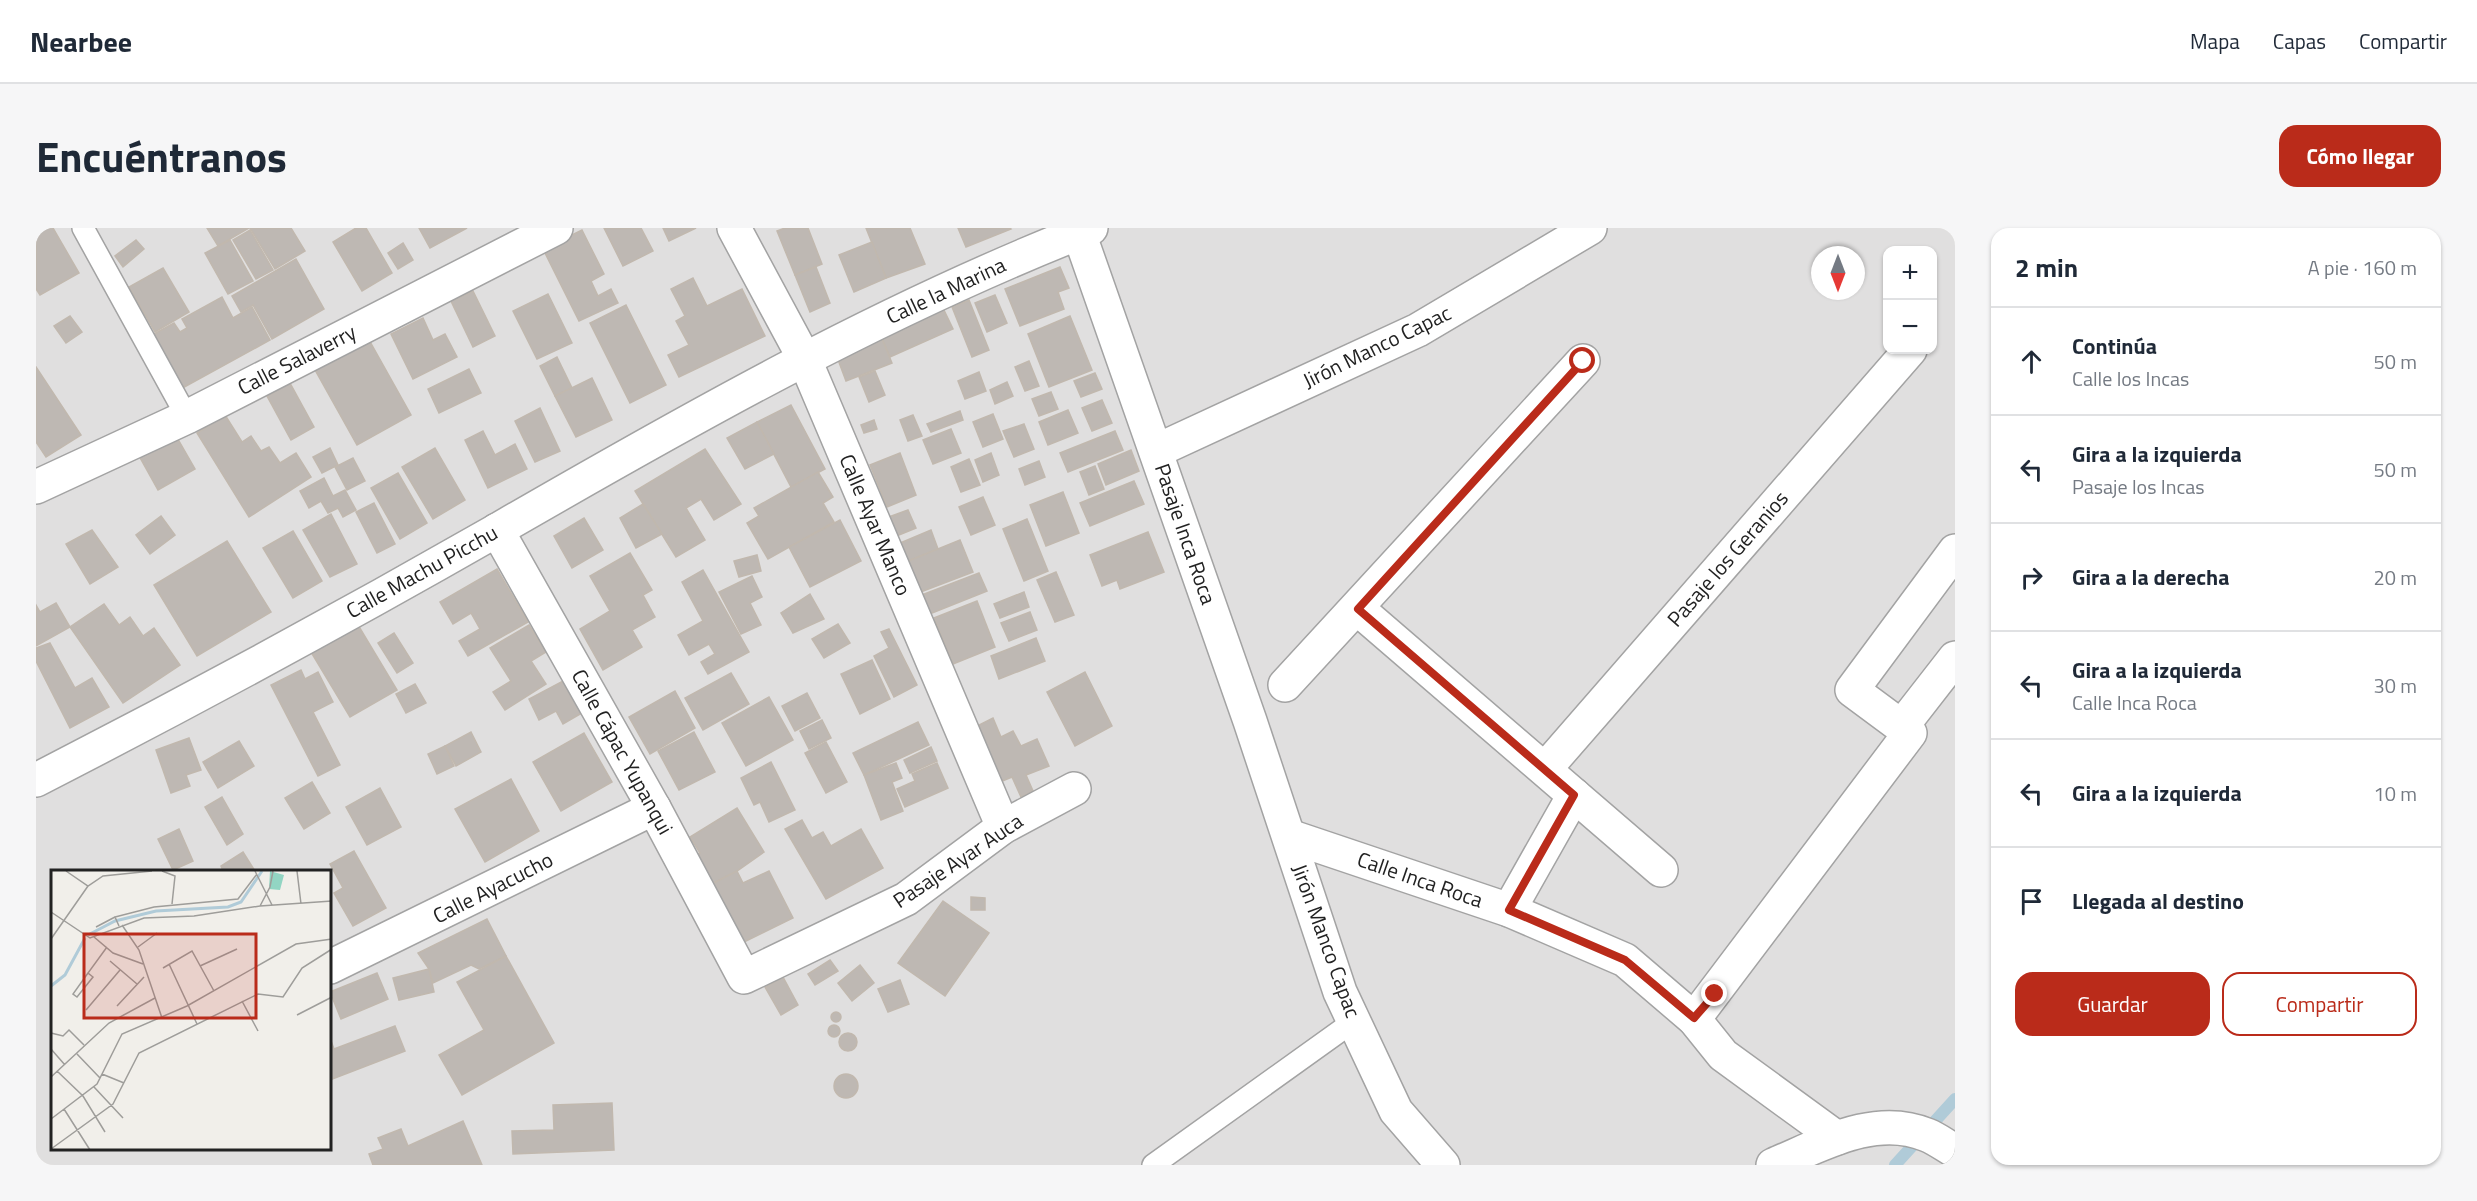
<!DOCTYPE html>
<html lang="es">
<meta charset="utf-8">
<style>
body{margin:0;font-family:"Titillium Web",sans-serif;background:#f6f6f7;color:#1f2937}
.controls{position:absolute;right:18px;top:18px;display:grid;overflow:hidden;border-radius:12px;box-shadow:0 2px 4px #0004}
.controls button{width:54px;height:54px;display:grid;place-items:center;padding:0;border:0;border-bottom:2px solid #e0e1e3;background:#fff;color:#1f2937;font:30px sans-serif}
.compass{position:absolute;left:1775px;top:18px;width:54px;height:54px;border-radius:50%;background:#fff;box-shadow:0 2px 4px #0004;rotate:180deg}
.stop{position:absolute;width:18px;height:18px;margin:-14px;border:4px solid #ba2b1a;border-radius:50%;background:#fff}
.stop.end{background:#ba2b1a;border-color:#fff;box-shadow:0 2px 6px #0008}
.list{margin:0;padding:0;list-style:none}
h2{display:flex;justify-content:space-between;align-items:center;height:78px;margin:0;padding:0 24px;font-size:26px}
h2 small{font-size:20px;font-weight:400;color:#747a83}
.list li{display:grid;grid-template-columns:39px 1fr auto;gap:18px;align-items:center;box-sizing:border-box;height:108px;padding:0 24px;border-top:2px solid #e0e1e3}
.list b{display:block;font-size:22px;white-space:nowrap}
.list p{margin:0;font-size:20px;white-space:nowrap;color:#747a83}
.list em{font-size:20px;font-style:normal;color:#747a83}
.actions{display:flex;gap:12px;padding:18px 24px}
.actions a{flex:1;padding:14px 0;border:2px solid #ba2b1a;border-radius:18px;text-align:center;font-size:21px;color:#ba2b1a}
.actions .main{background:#ba2b1a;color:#fff}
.icon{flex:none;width:33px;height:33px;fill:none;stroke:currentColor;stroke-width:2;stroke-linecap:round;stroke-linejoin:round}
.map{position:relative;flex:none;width:1919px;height:937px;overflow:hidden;border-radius:18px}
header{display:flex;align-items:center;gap:36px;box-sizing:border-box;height:84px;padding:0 30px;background:#fff;border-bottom:2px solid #e0e1e3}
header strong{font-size:28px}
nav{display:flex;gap:33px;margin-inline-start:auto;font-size:21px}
.intro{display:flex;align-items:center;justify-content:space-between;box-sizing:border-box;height:144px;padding:0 36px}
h1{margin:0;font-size:42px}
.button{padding:15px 27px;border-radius:18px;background:#ba2b1a;color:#fff;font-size:21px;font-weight:700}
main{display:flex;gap:36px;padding:0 36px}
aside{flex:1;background:#fff;border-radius:18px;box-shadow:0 2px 4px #0004}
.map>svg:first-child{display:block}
.residential{fill:#e0dfdf;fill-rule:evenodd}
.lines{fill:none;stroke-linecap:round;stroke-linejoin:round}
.stream{stroke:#b0cbd8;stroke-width:12}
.building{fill:#beb8b3;stroke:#c1b8ae;stroke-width:1.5}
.service-casing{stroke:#a3a3a3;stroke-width:24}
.minor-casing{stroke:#a3a3a3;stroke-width:36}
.tertiary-casing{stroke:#a3a3a3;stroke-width:36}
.service{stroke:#fff;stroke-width:21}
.minor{stroke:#fff;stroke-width:33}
.tertiary{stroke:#fff;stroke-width:33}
.route{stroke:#ba2b1a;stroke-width:8}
.labels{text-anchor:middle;stroke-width:4.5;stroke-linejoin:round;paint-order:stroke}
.street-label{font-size:21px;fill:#222;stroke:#fff}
.inset-river{fill:none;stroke:#b0cbd8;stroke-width:3}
.inset-road{fill:none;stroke:#9e9d9a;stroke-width:1.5}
.view{fill:#ba2b1a;fill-opacity:0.15;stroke:#ba2b1a;stroke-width:3}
.inset-edge{fill:none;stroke:#222;stroke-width:3}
</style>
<header>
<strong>Nearbee</strong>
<nav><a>Mapa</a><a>Capas</a><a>Compartir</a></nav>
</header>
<div class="intro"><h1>Encuéntranos</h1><a class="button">Cómo llegar</a></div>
<main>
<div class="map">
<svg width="1919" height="937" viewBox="0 0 1919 937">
<rect width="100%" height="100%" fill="#f1efea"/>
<path class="residential" d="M0,0h1919v937h-1919zM1852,22h44v100h-44zM1784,27h36v36h-36zM16,643h278v277h-278z"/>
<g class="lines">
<path class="stream" d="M1859,937l60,-66"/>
</g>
<g class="building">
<path d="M0,0h17l26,45 -39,22 -4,-6z"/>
<path d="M171,0h42l-31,18z"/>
<path d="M214,0h41l14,23 -30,18z"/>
<path d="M320,0h10l26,45 -30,18 -29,-49z"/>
<path d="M383,0h48l-37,20z"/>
<path d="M568,0h37l12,23 -30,15z"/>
<path d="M627,0h33l-27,13z"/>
<path d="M749,0h23l14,36 -27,11 -18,-44z"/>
<path d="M830,0h44l15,36 -39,14z"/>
<path d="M922,0h52l1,1 -45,18z"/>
<path d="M214,2l23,40 -17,9 -23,-39z"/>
<path d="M546,2l22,44 -13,7 7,15 13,-7 7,14 -39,18 -36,-72z"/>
<path d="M100,12l8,9 -21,18 -8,-11z"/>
<path d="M194,12l23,41 -25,13 -23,-41z"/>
<path d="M836,14l14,36 -32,14 -15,-37z"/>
<path d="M367,15l10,17 -15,9 -10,-16z"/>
<path d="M260,31l28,50 -52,30 -19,-34 -12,7 -9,-16z"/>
<path d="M780,39l14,36 -20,9 -15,-37z"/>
<path d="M1024,39l9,21 -11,4 6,17 -44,17 -15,-37z"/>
<path d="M127,40l26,44 -34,20 -26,-45z"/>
<path d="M657,50l14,28 35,-17 23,47 -86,41 -11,-22 21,-10 -13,-24 9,-5 -14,-27z"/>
<path d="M437,63l22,45 -22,11 -22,-46z"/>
<path d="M512,66l24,49 -35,16 -24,-48z"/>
<path d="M959,67l12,28 -20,9 -12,-29z"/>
<path d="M186,69l11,21 19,-11 18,33 -91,50 -27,-55 22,-12 6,9 7,-4 -5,-9z"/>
<path d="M933,72l20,50 -17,7 -20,-50z"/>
<path d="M590,77l40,80 -36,18 -40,-80z"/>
<path d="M906,78l11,23 -63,28 -10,-23z"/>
<path d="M34,88l12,16 -16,11 -12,-17z"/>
<path d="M1034,88l22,54 -43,17 -21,-53z"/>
<path d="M387,90l10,22 12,-6 12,23 -44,22 -22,-45z"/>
<path d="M332,110l43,77 -54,30 -43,-77z"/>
<path d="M846,111l10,24 -46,18 -9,-24z"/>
<path d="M521,129l15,31 -17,8 -15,-30z"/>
<path d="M993,133l10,25 -14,5 -10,-24z"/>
<path d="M0,139l45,68 -35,22 -10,-15z"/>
<path d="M433,141l12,24 -42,20 -11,-24z"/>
<path d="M839,143l10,24 -16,7 -10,-25z"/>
<path d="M943,144l7,19 -21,8 -7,-18z"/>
<path d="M1059,145l7,16 -21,8 -7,-16z"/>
<path d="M556,150l20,42 -36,17 -21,-41z"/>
<path d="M971,154l6,14 -18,8 -5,-14z"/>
<path d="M254,155l24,44 -23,13 -24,-44z"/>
<path d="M1015,164l7,17 -19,7 -7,-17z"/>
<path d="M1066,172l10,23 -20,8 -10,-23z"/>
<path d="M755,177l34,64 -34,18 -34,-65z"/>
<path d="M504,180l20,43 -25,11 -20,-41z"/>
<path d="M1032,182l10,23 -30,12 -9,-23z"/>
<path d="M924,183l3,9 -32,12 -4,-8z"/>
<path d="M957,186l10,25 -20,8 -10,-25z"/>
<path d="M189,187l17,27 9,-6 10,15 8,-4 11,16 16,-10 15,24 -62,40 -52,-84z"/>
<path d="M877,187l9,21 -14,5 -8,-21z"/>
<path d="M838,192l3,9 -13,4 -3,-8z"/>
<path d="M721,194l17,32 -29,15 -18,-31z"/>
<path d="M988,196l10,25 -20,8 -11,-26z"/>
<path d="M915,201l10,24 -28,11 -10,-24z"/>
<path d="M447,203l12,24 20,-11 12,25 -39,19 -23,-48z"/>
<path d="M1079,203l8,19 -55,22 -8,-19z"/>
<path d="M139,206l20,35 -37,21 -20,-36z"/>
<path d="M294,220l8,17 -16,8 -9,-16z"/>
<path d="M399,220l30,52 -32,19 -31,-52z"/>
<path d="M669,221l36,55 -27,16 -13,-21 -15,9 19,32 -29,17 -41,-66z"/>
<path d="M1095,222l8,21 -33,14 -8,-21z"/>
<path d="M864,225l16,42 -29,12 -17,-42z"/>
<path d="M955,225l8,22 -16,7 -8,-22z"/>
<path d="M317,230l12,23 -18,9 -12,-23z"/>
<path d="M933,231l11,26 -19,7 -10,-25z"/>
<path d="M1003,233l6,16 -20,8 -6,-16z"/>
<path d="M1059,238l9,23 -15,6 -9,-23z"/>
<path d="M782,244l15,25 -10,6 11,19 -66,37 -21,-36 12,-7 -5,-8z"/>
<path d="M362,245l29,50 -27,16 -29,-51z"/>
<path d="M288,250l9,18 12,-6 11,20 -13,7 -5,-9 -10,5 -7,-12 -12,7 -9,-17z"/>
<path d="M1098,253l10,23 -54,22 -10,-23z"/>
<path d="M1027,264l16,41 -33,13 -16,-41z"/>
<path d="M947,269l12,28 -24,10 -12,-28z"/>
<path d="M338,275l21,41 -18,9 -21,-41z"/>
<path d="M607,276l19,30 -26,14 -16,-30z"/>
<path d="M872,282l8,18 -22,9 -8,-19z"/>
<path d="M295,286l26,50 -27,13 -27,-47z"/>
<path d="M125,288l14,19 -25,19 -14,-19z"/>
<path d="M548,290l19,32 -31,18 -18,-32z"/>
<path d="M991,291l21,52 -24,10 -21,-52z"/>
<path d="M804,292l21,41 -51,26 -21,-40z"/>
<path d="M56,302l26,37 -28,17 -24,-40z"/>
<path d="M895,302l7,19 -32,13 -8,-18z"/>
<path d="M257,303l29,50 -29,17 -30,-50z"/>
<path d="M1112,304l16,40 -44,17 -3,-9 -15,6 -12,-31z"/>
<path d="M924,312l13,32 -55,21 -12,-31z"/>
<path d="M191,313l44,71 -74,44 -43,-71z"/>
<path d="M594,325l22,37 -9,5 12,22 -23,13 10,17 -39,23 -23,-41 30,-18 -20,-35z"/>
<path d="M721,327l4,16 -22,6 -5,-16z"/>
<path d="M461,341l31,53 -60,34 -9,-15 21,-12 -9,-16 -18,11 -13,-22z"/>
<path d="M667,342l46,82 -41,22 -7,-12 14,-8 -6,-10 -20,11 -11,-20 25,-14 -21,-39z"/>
<path d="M1020,344l18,43 -19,7 -18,-42z"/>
<path d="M943,345l8,18 -65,26 -8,-19z"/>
<path d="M716,348l10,21 -12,6 11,22 -20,9 -22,-42z"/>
<path d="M988,364l5,15 -29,11 -6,-14z"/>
<path d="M774,366l14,25 -31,14 -12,-20z"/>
<path d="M941,373l18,46 -42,17 -19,-46z"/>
<path d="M20,375l14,24 -34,19v-41l4,7z"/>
<path d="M68,376l15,21 11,-8 13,19 11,-8 26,37 -57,38 -53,-76z"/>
<path d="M994,384l7,18 -28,11 -8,-18z"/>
<path d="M802,396l12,19 -26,15 -12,-19z"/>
<path d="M322,397l39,65 -47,27 -39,-65z"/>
<path d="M493,397l17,27 -15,9 15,23 -41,26 -12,-18 18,-11 -21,-33z"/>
<path d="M853,401l28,56 -23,12 -20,-41 15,-8 -8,-16z"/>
<path d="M358,405l19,30 -16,10 -19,-30z"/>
<path d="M1000,410l9,23 -46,18 -8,-23z"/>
<path d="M14,415l25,45 17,-10 17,29 -39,21 -34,-67v-13z"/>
<path d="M836,432l18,39 -30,15 -19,-40z"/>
<path d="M265,442l4,9 13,-7 15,30 -20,10 27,53 -22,11 -47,-91z"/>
<path d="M1049,444l27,54 -37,20 -28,-54z"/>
<path d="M695,445l18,31 -46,26 -18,-32z"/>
<path d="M529,452l17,33 -19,11 -7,-13 -17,9 -10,-21z"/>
<path d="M379,456l11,19 -20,10 -10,-19z"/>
<path d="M639,463l20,37 -45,26 -21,-37z"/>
<path d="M771,465l13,25 -25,13 -13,-25z"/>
<path d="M733,469l24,43 -47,26 -24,-43z"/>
<path d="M957,490l8,19 12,-6 8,15 16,-7 12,27 -23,9 7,16 -12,6 -9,-20 -12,5 -25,-55z"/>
<path d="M786,492l9,18 -22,11 -9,-18z"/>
<path d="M882,494l11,23 -65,30 -11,-22z"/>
<path d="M435,504l10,20 -25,14 -11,-20z"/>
<path d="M658,504l21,40 -36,18 -21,-39z"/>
<path d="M548,505l28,49 -51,29 -28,-49z"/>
<path d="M153,510l12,32 -15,5 4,11 -19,7 -15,-43z"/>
<path d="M203,513l15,25 -36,22 -15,-26z"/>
<path d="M790,514l21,40 -21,11 -21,-40z"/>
<path d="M409,518l9,20 -17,8 -9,-20z"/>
<path d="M895,519l6,14 -27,12 -6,-13z"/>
<path d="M735,534l24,48 -26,12 -9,-20 -6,3 -13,-27z"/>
<path d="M860,535l6,15 -10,4 11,29 -22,9 -17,-45z"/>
<path d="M901,535l11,25 -43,19 -8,-18 18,-8 -3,-7z"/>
<path d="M475,551l28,52 -54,31 -30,-53z"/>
<path d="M276,554l18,31 -26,16 -19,-31z"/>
<path d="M344,560l21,39 -34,18 -21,-38z"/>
<path d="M186,569l21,37 -16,11 -22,-38z"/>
<path d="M701,580l27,44 -27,19 -29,15 -16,-28 8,-5 -10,-16z"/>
<path d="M766,592l10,18 11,-6 8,14 30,-17 22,39 -57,31 -41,-70z"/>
<path d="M143,601l14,32 -20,9 -15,-31z"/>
<path d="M318,623l32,57 -33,18 -19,-33 9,-5 -13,-24z"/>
<path d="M207,624l12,19h-32l-2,-5z"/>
<path d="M701,643l6,12 26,-12 24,47 -55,27 -30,-59z"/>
<path d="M935,669l14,1v12h-14z"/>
<path d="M907,673l46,32 -44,63 -47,-33z"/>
<path d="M451,691l19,37 -27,13 -8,-4 -38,18 -4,-14 -11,-16z"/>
<path d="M470,728l48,87 -92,52 -23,-40 45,-25 -27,-48z"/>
<path d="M794,732l8,11 -23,14 -7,-11z"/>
<path d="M824,737l14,18 -22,18 -14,-18z"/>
<path d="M393,741l5,23 -35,8 -6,-22z"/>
<path d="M341,745l11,26 -47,20 -11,-27z"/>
<path d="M747,749l15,28 -17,10 -16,-28z"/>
<path d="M864,752l9,24 -21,8 -10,-23z"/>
<circle cx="800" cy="789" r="5"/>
<circle cx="798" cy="803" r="6"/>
<path d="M359,798l10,25 -75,29v-42l4,11z"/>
<circle cx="812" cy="814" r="9"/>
<circle cx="810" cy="858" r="12"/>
<path d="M576,875l2,47 -101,4 -1,-23 42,-1 -1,-25z"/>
<path d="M427,893l19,44h-109l-4,-11 14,-5 -5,-11 23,-9 7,17z"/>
</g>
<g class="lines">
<defs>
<g id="service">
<path d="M47,0l104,189"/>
<path d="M1117,937l201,-144"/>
</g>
<g id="minor">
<path d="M698,0l70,130 199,469"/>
<path d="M1043,5l171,488 90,271 56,119 47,54"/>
<path d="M1120,223l262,-121 172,-102"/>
<path d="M0,259l151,-70 369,-189"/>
<path d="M461,302l157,278 90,169 162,-78 97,-72 71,-38"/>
<path d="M1322,381l303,261"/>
<path d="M1249,457l298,-324"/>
<path d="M1866,498l53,-68"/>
<path d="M1509,541l365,-419"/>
<path d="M0,552c156,-80 311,-164 463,-251 192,-111 385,-220 592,-301"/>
<path d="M1253,608l220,74 116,50 69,59 29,36 114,83"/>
<path d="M1473,682l65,-115"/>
<path d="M294,739l324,-159"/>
<path d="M1658,791l216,-286 -58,-43 103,-139"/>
</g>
<path id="tertiary" d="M1737,937c48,-20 102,-52 154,-30 10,4 19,11 28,16"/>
</defs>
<use href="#service" class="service-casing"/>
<use href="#minor" class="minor-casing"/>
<use href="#tertiary" class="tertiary-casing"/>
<use href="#service" class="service"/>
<use href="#minor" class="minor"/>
<use href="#tertiary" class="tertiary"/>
</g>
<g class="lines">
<path class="route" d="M1547,133l-225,248 216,186 -65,115 116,50 69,58 21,-24"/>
</g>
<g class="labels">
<g class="street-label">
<text transform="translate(910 63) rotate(-25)" y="7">Calle la Marina</text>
<text transform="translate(1341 119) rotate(-26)" y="7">Jirón Manco Capac</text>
<text transform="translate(261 132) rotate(-27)" y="7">Calle Salaverry</text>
<text transform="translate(839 297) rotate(67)" y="7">Calle Ayar Manco</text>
<text transform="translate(1149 306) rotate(71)" y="7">Pasaje Inca Roca</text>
<text transform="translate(1692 331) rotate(-49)" y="7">Pasaje los Geranios</text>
<text transform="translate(386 344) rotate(-29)" y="7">Calle Machu Picchu</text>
<text transform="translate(586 524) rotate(61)" y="7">Calle Cápac Yupanqui</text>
<text transform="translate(922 633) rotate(-34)" y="7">Pasaje Ayar Auca</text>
<text transform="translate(1384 652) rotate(19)" y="7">Calle Inca Roca</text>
<text transform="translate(457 660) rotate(-27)" y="7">Calle Ayacucho</text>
<text transform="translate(1290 713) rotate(70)" y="7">Jirón Manco Capac</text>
</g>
</g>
<g transform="translate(15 642)">
<rect width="280" height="280" fill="#f1efea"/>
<path d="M219,1l14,4 -4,15 -11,-1z" fill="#92d5c3"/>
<path class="inset-river" d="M37,65l27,-14 41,-10 72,-4 13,-5 21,-31M0,116l14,-11 20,-37"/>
<path class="inset-road" d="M15,1l22,15 15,-10 49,-5M111,1l13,5 -3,28M204,1l17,34M246,1l4,33M209,36l10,-19 3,-16M0,42l39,26 54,-20 50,-2 66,-10 72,-5M71,55l17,25 23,68M68,56l-4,-9 39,-10 84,-8 19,-25M45,57l19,-10M43,67l19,16 30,11M0,69l37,-53M87,77l19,-14M59,91l27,23M118,94l28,60M149,96l37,-17M112,98l29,-17 22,40M37,103l-15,21 4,3 16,-20 -5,-4 19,-26M191,131l16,30M66,136l27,-29M35,140l34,-40M246,145l35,-18M0,163l12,3 6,-6 15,15M0,179l14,16M26,184l23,24M6,201l26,25 22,36M51,204l22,9M0,207l58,-54 46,-25M43,217l29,31M13,239l26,41M0,249l46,-35 25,-50 65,-28 109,-62 36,-5M0,279l62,-45 26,-51 119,-59 25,3 19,-29 30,-19"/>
<path class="view" d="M33,64h172v84h-172z"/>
<rect width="280" height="280" class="inset-edge"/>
</g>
</svg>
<div class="controls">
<button>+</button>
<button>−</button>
</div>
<svg class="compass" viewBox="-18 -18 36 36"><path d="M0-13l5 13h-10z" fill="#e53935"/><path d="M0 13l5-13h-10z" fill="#747a83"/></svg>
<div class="stop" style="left:1547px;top:133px"></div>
<div class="stop end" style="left:1679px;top:766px"></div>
</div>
<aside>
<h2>2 min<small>A pie · 160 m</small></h2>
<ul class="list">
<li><svg class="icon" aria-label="ahead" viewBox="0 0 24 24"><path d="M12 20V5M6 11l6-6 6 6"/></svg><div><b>Continúa</b><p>Calle los Incas</p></div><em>50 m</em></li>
<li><svg class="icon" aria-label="left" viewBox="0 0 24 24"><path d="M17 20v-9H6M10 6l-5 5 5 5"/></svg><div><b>Gira a la izquierda</b><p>Pasaje los Incas</p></div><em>50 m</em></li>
<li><svg class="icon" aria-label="right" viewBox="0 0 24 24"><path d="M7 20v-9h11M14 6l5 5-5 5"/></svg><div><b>Gira a la derecha</b></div><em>20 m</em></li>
<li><svg class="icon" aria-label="left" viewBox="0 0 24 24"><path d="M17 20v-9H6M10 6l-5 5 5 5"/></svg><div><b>Gira a la izquierda</b><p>Calle Inca Roca</p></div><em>30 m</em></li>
<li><svg class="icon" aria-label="left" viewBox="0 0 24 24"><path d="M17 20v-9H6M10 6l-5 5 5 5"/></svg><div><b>Gira a la izquierda</b></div><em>10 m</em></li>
<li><svg class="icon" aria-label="arrive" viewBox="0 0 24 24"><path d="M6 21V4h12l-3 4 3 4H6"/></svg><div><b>Llegada al destino</b></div></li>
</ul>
<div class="actions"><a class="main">Guardar</a><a>Compartir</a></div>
</aside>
</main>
